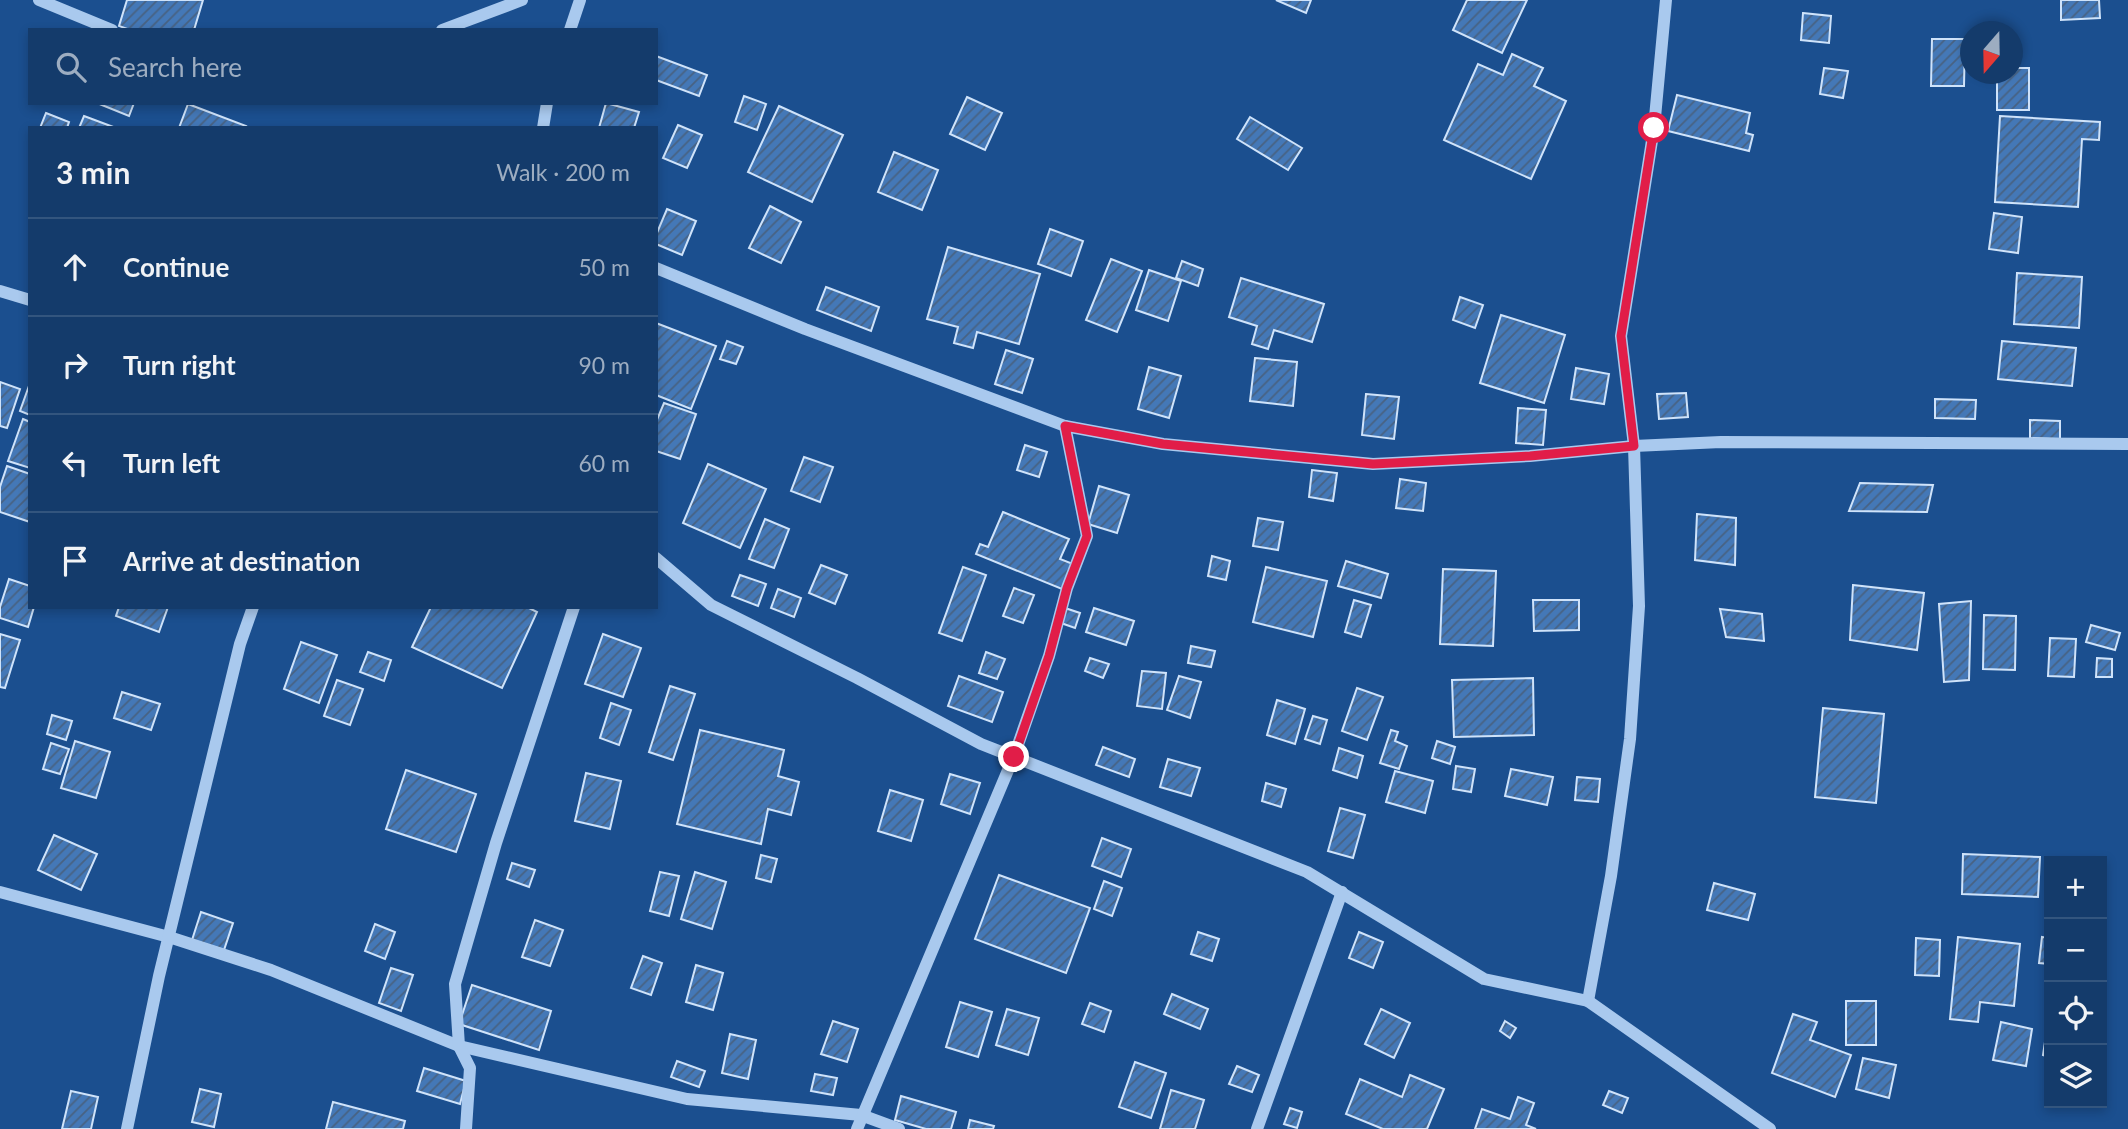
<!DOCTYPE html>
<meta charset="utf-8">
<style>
body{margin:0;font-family:Lato,sans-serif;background:#214673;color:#f1f3f6}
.controls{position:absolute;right:21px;bottom:21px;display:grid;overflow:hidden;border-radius:0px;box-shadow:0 4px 10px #0003}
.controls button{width:63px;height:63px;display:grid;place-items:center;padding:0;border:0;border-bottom:2px solid #33557e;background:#143b6b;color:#f1f3f6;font:35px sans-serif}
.compass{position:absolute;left:1960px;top:21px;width:63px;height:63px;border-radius:50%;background:#143b6b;box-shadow:0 4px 10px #0003;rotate:200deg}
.stop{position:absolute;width:21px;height:21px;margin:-16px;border:5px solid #e11d48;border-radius:50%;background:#fff}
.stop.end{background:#e11d48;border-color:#fff;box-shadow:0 2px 7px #0008}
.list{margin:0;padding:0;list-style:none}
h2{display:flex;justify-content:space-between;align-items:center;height:91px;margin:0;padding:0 28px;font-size:30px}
h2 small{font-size:23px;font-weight:400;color:#9dadc1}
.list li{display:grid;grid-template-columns:46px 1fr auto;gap:21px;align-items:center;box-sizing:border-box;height:98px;padding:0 28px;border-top:2px solid #33557e}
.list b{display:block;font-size:26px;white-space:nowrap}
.list em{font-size:23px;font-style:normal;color:#9dadc1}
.icon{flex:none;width:38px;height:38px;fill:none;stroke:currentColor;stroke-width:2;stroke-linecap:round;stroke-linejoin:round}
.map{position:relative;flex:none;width:2128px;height:1129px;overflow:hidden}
.search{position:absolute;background:#143b6b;box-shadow:0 4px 10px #0003;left:28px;top:28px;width:630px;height:77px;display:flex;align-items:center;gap:18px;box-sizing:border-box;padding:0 24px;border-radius:0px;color:#9dadc1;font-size:26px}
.panel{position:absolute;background:#143b6b;box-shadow:0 4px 10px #0003;left:28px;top:126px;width:630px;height:483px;border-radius:0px}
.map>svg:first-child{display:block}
.building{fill:url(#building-hatch);stroke:#cfe3fa;stroke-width:2}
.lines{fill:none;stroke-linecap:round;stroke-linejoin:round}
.minor{stroke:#a9c9ee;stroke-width:12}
.route{stroke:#e11d48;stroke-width:9}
</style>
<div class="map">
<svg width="2128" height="1129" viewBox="0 0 2128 1129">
<defs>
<pattern id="building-hatch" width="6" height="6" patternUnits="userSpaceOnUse" patternTransform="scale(1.75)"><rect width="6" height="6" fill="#4478b7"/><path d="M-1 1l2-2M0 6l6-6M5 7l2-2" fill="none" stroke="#486282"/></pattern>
</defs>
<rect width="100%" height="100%" fill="#1b4f8f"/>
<g class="building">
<path d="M127,0h76l-9,30h-64l-11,-4z"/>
<path d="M1276,0h35l-5,13z"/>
<path d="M1467,0h60l-25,53 -49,-23z"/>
<path d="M2061,0h38l1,18 -39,2z"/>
<path d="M1803,13l28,3 -2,27 -28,-3z"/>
<path d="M1932,39h33l-1,47h-33z"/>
<path d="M1512,54l31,14 -9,18 32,15 -35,78 -87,-39 34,-76 25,11z"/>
<path d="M656,56l51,19 -8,21 -43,-16z"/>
<path d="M1824,68l24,3 -5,27 -23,-4z"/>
<path d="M2012,68h17v42h-32v-36h15z"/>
<path d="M1677,95l73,18 -4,20 7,2 -4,16 -81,-20z"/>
<path d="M744,96l22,8 -9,26 -22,-8z"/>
<path d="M967,97l35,16 -17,37 -35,-16z"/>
<path d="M97,103h37l-5,13z"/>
<path d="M606,103l33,9 -5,16h-35z"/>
<path d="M188,104l58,22 -1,2h-66z"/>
<path d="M779,106l64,29 -31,67 -64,-30z"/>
<path d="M46,113l23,9 -2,6h-27z"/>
<path d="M84,116l32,12h-37z"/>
<path d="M2000,116l100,6 -1,18 -17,-1 -4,68 -83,-5z"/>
<path d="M1250,117l52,31 -14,22 -51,-31z"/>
<path d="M678,125l24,10 -15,33 -24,-10z"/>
<path d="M894,152l44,18 -16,40 -44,-18z"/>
<path d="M770,206l31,16 -20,41 -32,-15z"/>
<path d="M667,209l29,12 -14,34 -26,-11v-9z"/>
<path d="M1994,213l28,4 -4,36 -29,-4z"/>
<path d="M1050,229l33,12 -12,35 -33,-12z"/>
<path d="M948,247l92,27 -21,70 -42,-12 -4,16 -19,-5 4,-16 -31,-8z"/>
<path d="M1111,259l31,12 -25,61 -31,-12z"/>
<path d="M1182,261l21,8 -5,17 -22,-8z"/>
<path d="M1149,270l32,11 -13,40 -32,-11z"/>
<path d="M2017,273l65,4 -3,51 -65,-4z"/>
<path d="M1241,278l83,26 -12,38 -38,-12 -6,19 -16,-5 5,-18 -28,-9z"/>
<path d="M826,287l53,20 -8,24 -54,-21z"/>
<path d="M1460,297l23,8 -8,23 -22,-8z"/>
<path d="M1501,315l64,20 -21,68 -64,-20z"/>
<path d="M656,323l60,23 -25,63 -35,-14z"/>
<path d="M727,341l16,6 -7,17 -16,-5z"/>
<path d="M2002,341l74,7 -4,38 -74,-7z"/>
<path d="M1006,350l27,9 -11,34 -27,-9z"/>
<path d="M1255,358l42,4 -4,44 -43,-5z"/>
<path d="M1149,367l32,9 -12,42 -31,-9z"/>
<path d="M1576,368l33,6 -5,30 -33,-5z"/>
<path d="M0,382l20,7 -13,39 -7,-2z"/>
<path d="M30,383v32l-10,-4z"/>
<path d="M1686,393l2,24 -29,2 -2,-25z"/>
<path d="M1366,394l33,3 -5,42 -32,-4z"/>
<path d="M1935,399l41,1 -1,19 -40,-1z"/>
<path d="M664,403l32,11 -16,45 -24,-8v-29z"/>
<path d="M1518,408l28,2 -3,35 -27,-2z"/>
<path d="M23,419l7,3v46l-22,-7z"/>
<path d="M2030,420l30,1v18l-30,-1z"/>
<path d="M1025,445l22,7 -8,25 -22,-7z"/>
<path d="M804,457l29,10 -13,35 -29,-11z"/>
<path d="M708,464l58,25 -26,59 -57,-25z"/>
<path d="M7,466l23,8v48l-30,-10v-25z"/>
<path d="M1312,470l25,3 -4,28 -24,-4z"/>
<path d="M1400,479l26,4 -3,28 -27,-3z"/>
<path d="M1860,483l73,2 -6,27 -78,-1z"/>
<path d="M1099,486l30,9 -12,38 -29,-9z"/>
<path d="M1003,512l66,27 -9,20 13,5 -11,25 -86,-35 4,-10 8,3z"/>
<path d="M1697,514l39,4 -1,47 -40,-5z"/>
<path d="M1258,518l25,4 -5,28 -25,-4z"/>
<path d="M765,519l24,10 -15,39 -25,-9z"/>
<path d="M1212,556l18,5 -4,19 -18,-4z"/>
<path d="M1346,561l42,13 -7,24 -43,-12z"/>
<path d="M821,565l26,10 -12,29 -26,-11z"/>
<path d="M963,567l23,8 -24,66 -23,-8z"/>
<path d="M1266,567l61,14 -14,56 -60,-15z"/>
<path d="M1443,569l53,2 -3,75 -53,-2z"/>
<path d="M740,575l26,9 -8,22 -26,-10z"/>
<path d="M9,579l21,7v21h4l-6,20 -28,-9v-11z"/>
<path d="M1853,585l71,8 -7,57 -67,-10z"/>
<path d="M1014,588l20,7 -11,28 -20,-7z"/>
<path d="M778,589l23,9 -7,19 -23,-9z"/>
<path d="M1354,600l17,5 -10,32 -16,-5z"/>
<path d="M1533,600h46v30l-45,1z"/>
<path d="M1971,601l-2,79 -25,2 -5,-78z"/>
<path d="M119,607h49l-9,25 -43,-16z"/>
<path d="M431,607h96l10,5 -35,76 -90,-41z"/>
<path d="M1065,608l15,5 -5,15 -14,-5z"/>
<path d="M1094,608l40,13 -8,24 -40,-13z"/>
<path d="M1720,609l42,5 2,27 -38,-4z"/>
<path d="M1984,615l32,1 -1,54 -32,-1z"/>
<path d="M2091,625l29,8 -5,17 -29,-8z"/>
<path d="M0,634l20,6 -15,48 -5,-1z"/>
<path d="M603,634l38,14 -18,49 -38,-13z"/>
<path d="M2050,638l26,1 -2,38 -26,-1z"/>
<path d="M301,642l36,13 -18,48 -35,-14z"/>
<path d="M1191,646l24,5 -4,16 -23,-4z"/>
<path d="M368,652l23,8 -7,21 -24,-9z"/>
<path d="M986,652l19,7 -8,20 -18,-6z"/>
<path d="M1090,658l19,6 -6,14 -18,-7z"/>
<path d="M2097,658l15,1v18h-16z"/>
<path d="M1142,671l24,2 -4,36 -25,-3z"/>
<path d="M959,676l44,16 -11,30 -44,-16z"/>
<path d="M1179,676l22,6 -11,36 -23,-8z"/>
<path d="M1533,678l1,57 -80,2 -2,-57z"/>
<path d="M337,680l26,9 -13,36 -26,-9z"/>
<path d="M670,686l25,8 -22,66 -24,-8z"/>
<path d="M1357,688l26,9 -16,43 -25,-9z"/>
<path d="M122,692l38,12 -9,26 -37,-12z"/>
<path d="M1277,700l28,9 -10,35 -28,-9z"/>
<path d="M611,703l20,7 -12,35 -19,-7z"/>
<path d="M1823,708l61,6 -8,89 -61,-6z"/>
<path d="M52,715l20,6 -6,19 -19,-6z"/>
<path d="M1313,716l14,4 -7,24 -15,-5z"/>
<path d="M700,730l84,20 -6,26 21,6 -8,33 -23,-6 -7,35 -84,-20z"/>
<path d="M1391,730l7,2 -3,9 12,5 -8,23 -19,-6z"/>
<path d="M75,741l35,11 -14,46 -35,-10z"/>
<path d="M1437,741l18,6 -5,17 -18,-6z"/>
<path d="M51,743l18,6 -9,25 -17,-5z"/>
<path d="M1103,747l32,12 -6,18 -33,-12z"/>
<path d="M1339,748l24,8 -6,22 -24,-8z"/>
<path d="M1168,759l32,9 -9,28 -31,-9z"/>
<path d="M1456,766l19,3 -4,23 -18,-3z"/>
<path d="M1511,769l42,8 -6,28 -42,-9z"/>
<path d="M406,770l70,24 -20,58 -70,-23z"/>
<path d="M1395,771l38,10 -8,32 -39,-11z"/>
<path d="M586,773l35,8 -11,48 -35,-8z"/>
<path d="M950,774l30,9 -10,31 -29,-10z"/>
<path d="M1577,777l23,2 -2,23 -23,-2z"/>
<path d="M1266,783l20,6 -5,18 -19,-6z"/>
<path d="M890,790l33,10 -12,41 -33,-10z"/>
<path d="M1340,808l25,7 -12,43 -25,-7z"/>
<path d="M54,835l43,19 -16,36 -43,-20z"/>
<path d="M1102,838l29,11 -10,28 -29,-11z"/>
<path d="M1963,854l77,3 -2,40 -76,-3z"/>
<path d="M761,855l16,4 -6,23 -15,-4z"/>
<path d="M512,863l23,7 -6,17 -22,-8z"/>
<path d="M660,872l19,4 -10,40 -19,-5z"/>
<path d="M695,872l31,10 -14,47 -31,-10z"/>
<path d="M999,875l91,33 -24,65 -91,-34z"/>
<path d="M1104,881l18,7 -10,28 -18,-7z"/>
<path d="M1714,883l41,11 -7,26 -41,-10z"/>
<path d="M201,912l32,11 -9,27 -32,-10z"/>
<path d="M535,920l28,10 -13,36 -28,-9z"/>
<path d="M375,924l20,8 -10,27 -20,-8z"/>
<path d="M1198,932l21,7 -7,22 -21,-7z"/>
<path d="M1359,932l24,10 -10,26 -24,-10z"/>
<path d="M1958,937l62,7 -6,62 -34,-4 -2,20 -28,-3z"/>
<path d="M2042,937l7,1v26l-10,-1z"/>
<path d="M1916,938l24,2 -1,36 -24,-1z"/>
<path d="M643,956l19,7 -11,32 -20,-7z"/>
<path d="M696,965l27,8 -10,37 -27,-8z"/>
<path d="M391,968l22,7 -12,36 -22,-8z"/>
<path d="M472,985l79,26 -12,39 -80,-26z"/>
<path d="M1172,994l36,15 -8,20 -36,-15z"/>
<rect x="1846" y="1001" width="30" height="44"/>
<path d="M960,1002l32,10 -14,45 -32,-10z"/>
<path d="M1090,1003l21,8 -7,21 -22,-8z"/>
<path d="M1007,1009l32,9 -11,37 -32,-10z"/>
<path d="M1381,1009l29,14 -16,35 -29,-14z"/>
<path d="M1793,1014l24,8 -7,18 41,15 -16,42 -63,-24z"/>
<path d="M833,1021l25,8 -11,33 -26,-8z"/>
<path d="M1505,1021l11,7 -6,10 -10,-7z"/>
<path d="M2001,1022l31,7 -6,37 -33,-6z"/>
<path d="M2048,1022h1v35l-6,-2z"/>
<path d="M730,1034l26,6 -8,39 -26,-6z"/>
<path d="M1863,1058l33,7 -7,33 -33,-9z"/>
<path d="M677,1061l28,10 -6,16 -28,-10z"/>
<path d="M1135,1062l31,11 -15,45 -32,-11z"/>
<path d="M1237,1066l22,9 -7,17 -23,-8z"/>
<path d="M424,1068l42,13 -6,23 -43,-13z"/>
<path d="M815,1074l22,4 -4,17 -22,-4z"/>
<path d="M1410,1075l34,14 -17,40h-44l-37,-15 14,-35 42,18z"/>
<path d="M200,1089l21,5 -7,33 -22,-5z"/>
<path d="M1171,1090l33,10 -9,29h-35z"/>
<path d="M71,1091l27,6 -7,32h-29z"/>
<path d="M1609,1091l19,7 -6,15 -19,-8z"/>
<path d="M901,1096l55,16 -5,17h-25l-31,-9z"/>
<path d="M1518,1097l16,6 -8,22 10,4h-61l7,-20 28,10z"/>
<path d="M333,1102l72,19 -2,8h-77z"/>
<path d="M1290,1108l12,4 -5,16 -13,-4z"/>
<path d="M970,1120l24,6 -1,3h-25z"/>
</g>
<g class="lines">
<g class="minor">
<path d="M39,0l73,30"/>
<path d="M442,30l80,-30"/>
<path d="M570,30l10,-30"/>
<path d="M543,128l4,-25"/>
<path d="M656,268l149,61 260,97 98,18 210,20 157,-8 104,-10 87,-4 407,2"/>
<path d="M0,291l30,9"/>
<path d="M656,558l55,47 146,73 124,66 326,128 177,107 104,22 182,128"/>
<path d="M0,892l169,45 102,33 188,76 228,53 174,16 38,14"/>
<path d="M1588,1001l23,-125 19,-137 9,-133 -5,-160 -13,-110 33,-208 12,-128"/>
<path d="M127,1129l32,-153 81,-332 13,-37"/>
<path d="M466,1129l4,-61 -11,-22 -4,-62 41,-141 78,-236"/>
<path d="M857,1129l157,-373 35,-100 18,-68 20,-52 -22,-110"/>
<path d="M1257,1129l85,-237"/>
</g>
</g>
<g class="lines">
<path class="route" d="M1014,757l35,-101 18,-68 20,-52 -22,-110 98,18 210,20 157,-8 104,-10 -13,-110 33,-208"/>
</g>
</svg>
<div class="controls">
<button>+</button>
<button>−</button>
<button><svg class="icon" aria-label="locate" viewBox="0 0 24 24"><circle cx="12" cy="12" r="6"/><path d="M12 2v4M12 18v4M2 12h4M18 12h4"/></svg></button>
<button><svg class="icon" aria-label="layers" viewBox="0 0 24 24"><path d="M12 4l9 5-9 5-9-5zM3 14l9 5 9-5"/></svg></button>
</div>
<svg class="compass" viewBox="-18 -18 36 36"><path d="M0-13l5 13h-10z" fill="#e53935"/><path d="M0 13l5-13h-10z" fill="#9dadc1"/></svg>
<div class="stop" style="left:1654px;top:128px"></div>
<div class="stop end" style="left:1014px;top:757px"></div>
<div class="search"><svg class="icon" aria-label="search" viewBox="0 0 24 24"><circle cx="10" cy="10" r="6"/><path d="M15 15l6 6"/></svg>Search here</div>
<section class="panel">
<h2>3 min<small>Walk · 200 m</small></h2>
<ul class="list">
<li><svg class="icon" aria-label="ahead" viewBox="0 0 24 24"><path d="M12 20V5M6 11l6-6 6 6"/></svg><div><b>Continue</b></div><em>50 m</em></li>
<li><svg class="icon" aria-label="right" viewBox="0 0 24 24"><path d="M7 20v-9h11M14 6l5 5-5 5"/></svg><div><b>Turn right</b></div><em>90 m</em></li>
<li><svg class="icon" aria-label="left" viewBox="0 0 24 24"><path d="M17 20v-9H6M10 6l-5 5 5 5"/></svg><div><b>Turn left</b></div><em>60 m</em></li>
<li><svg class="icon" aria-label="arrive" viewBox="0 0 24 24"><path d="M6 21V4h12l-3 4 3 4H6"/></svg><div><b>Arrive at destination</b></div></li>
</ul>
</section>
</div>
